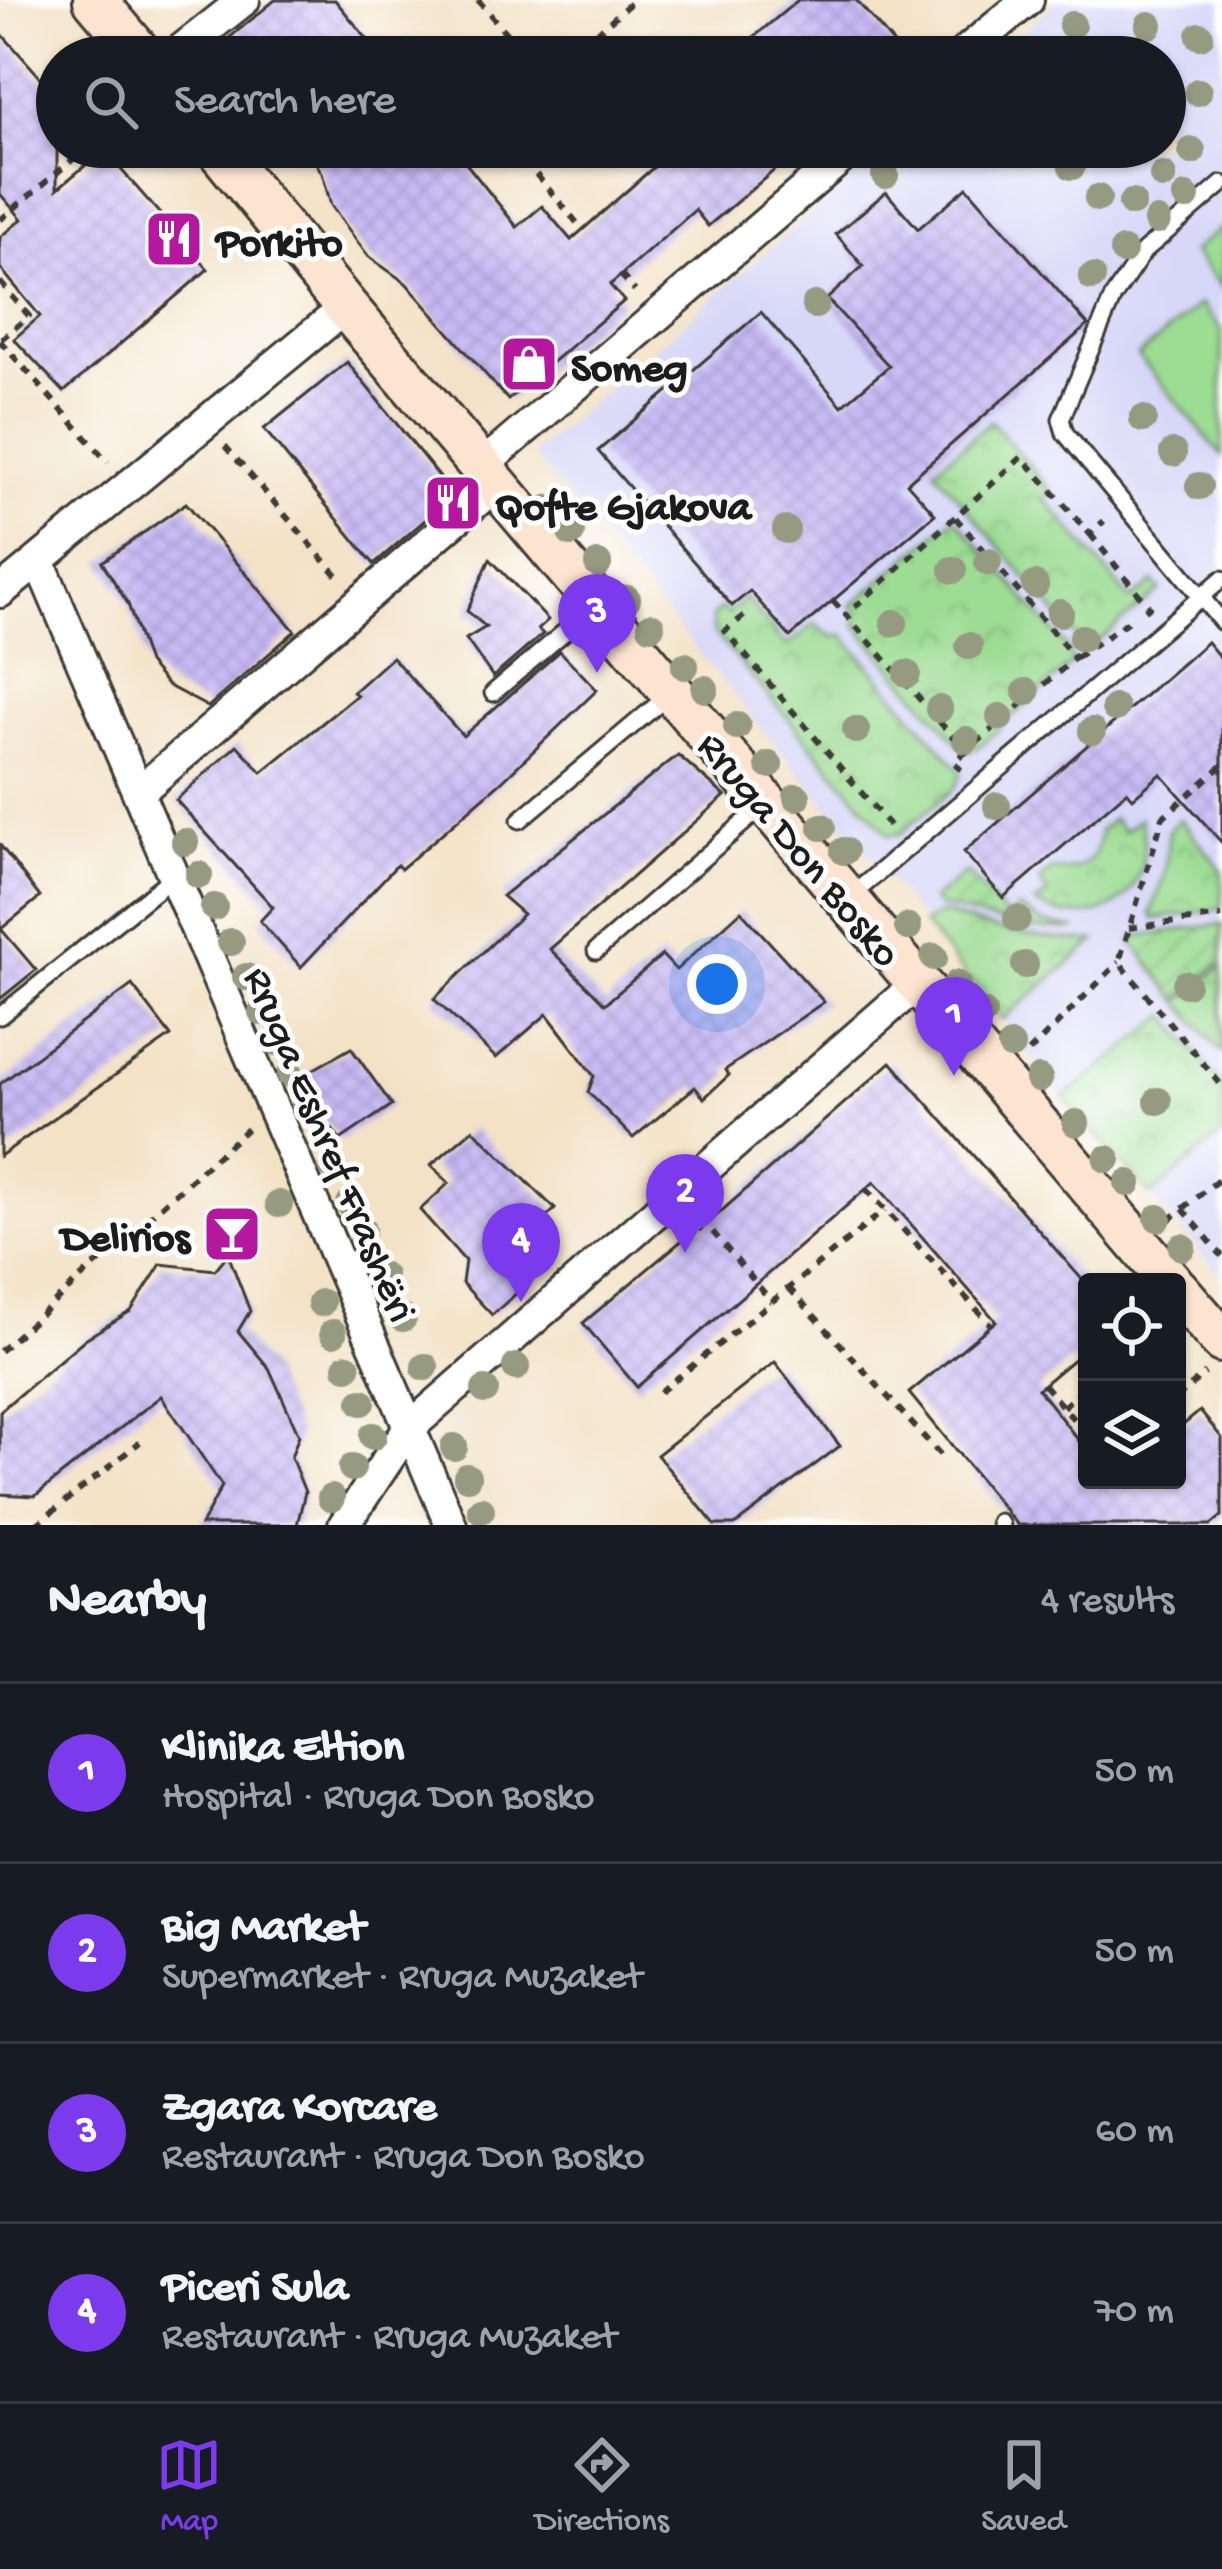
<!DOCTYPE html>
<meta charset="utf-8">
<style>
body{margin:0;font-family:"Gochi Hand",sans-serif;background:#242831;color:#f1f3f6}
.controls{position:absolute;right:36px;bottom:36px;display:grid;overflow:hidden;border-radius:12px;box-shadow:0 3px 9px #0004}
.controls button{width:108px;height:108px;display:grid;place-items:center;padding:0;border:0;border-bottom:3px solid #363941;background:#171b24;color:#f1f3f6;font:60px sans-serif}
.you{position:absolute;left:717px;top:984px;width:42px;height:42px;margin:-30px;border:9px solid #fff;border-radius:50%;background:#1a73e8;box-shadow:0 0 0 18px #1a73e833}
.badge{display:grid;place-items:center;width:78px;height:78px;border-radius:50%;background:#7c3aed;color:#fff;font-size:39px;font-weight:700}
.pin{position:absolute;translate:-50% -99px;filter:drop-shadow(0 3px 6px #0008)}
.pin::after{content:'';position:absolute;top:63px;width:42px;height:36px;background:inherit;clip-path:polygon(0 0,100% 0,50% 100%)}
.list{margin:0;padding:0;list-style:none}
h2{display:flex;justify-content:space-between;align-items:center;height:156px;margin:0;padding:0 48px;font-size:51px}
h2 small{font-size:39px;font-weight:400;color:#9ea1a6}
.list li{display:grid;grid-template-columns:78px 1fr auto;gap:36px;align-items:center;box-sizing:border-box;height:180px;padding:0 48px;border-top:3px solid #363941}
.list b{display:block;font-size:45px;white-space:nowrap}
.list p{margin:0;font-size:39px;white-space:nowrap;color:#9ea1a6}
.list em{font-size:39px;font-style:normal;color:#9ea1a6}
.icon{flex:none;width:66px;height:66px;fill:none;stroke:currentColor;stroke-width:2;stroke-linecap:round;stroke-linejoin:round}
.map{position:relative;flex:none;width:1222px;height:1525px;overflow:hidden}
.search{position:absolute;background:#171b24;box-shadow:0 3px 9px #0004;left:36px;right:36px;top:36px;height:132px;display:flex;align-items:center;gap:30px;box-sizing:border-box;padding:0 42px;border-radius:66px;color:#9ea1a6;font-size:45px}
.sheet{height:876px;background:#171b24}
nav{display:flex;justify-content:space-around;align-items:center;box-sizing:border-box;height:168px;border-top:3px solid #363941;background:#171b24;font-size:33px;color:#9ea1a6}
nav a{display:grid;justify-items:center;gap:6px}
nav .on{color:#7c3aed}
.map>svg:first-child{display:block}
.built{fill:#d7d7f8}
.park{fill:url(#park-crowns);stroke:#5c7c58;stroke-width:3}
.garden{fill:url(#garden-furrows);stroke:#5c7c58;stroke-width:3}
.pitch{fill:#9cdc93;stroke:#5c7c58;stroke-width:3}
.building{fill:url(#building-cross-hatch)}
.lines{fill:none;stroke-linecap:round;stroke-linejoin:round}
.service-casing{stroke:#3c3a36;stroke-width:21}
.minor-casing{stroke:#3c3a36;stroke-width:36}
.secondary-casing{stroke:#3c3a36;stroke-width:48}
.path{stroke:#3c3a36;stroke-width:6;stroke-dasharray:9 9;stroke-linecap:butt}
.service{stroke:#fff;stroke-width:15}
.minor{stroke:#fff;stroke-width:30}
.secondary{stroke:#fde4d0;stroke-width:42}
.tree{fill:#969a80}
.labels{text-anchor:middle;stroke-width:10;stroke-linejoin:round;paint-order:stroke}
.poi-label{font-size:42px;font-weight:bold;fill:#1c1c1c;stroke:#fff;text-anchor:start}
.street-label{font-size:42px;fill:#1c1c1c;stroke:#fff}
</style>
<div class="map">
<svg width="1222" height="1525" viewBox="0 0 1222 1525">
<defs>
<pattern id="park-crowns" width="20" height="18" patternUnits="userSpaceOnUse" patternTransform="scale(3)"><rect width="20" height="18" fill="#9cdc93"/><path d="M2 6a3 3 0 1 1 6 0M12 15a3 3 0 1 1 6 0" fill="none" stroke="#86bc7e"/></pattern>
<pattern id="garden-furrows" width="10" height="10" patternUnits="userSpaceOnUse" patternTransform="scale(3)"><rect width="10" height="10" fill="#9cdc93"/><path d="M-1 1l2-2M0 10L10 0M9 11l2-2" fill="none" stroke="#86bc7e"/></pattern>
<pattern id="building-cross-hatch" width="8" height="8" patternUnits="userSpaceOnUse" patternTransform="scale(3)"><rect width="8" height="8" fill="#c7baf4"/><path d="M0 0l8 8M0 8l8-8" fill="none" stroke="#aa9fd1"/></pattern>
</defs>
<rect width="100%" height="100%" fill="#fff"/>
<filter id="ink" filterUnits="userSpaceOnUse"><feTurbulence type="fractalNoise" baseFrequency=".00833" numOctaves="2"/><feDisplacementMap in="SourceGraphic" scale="24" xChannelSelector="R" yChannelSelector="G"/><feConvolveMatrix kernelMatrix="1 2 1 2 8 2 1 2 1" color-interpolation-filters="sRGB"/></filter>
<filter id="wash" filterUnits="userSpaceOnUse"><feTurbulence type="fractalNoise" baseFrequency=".004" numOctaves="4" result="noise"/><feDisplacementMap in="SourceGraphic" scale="48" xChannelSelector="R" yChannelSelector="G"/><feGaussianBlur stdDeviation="2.7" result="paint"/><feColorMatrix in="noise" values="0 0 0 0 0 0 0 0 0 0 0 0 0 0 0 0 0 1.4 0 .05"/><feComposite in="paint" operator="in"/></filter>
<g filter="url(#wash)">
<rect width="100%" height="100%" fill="#f3e2c6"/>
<path class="built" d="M1059,0h163v1276l-158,-178 -183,-228 -349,-416 356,-307h277v-90h-172z"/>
<g class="park">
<path d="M991,421l61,71 -7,7 86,101 23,-18 6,8 -68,56 -10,-2 -148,-175z"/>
<path d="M955,517l112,130 6,15 -96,86 -11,4 -109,-126 1,-12 -7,-8z"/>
<path d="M745,598l42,48 28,-22 17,13 11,-2 115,133 3,6 -6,14 -55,46 -11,1 -175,-202 -2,-16 10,-9 6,6z"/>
<path d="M1140,818c20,73 -38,120 -105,86l13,-10 -9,-13 13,-11c29,4 47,-11 48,-40l13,-11 11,12z"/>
<path d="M1180,819l42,51v39l-68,10 -3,-6 14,-41 4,-42z"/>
<path d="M941,913c56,20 96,26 155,28l-94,79 -79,-96z"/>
<path d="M1222,966v87l-43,-51z"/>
<path d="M1167,1015l55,70v50l-71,61 -87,-98z"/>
</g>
<g class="garden">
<path d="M966,872l40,44 13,-8 22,14 35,7h-52l-86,-23 -6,-6z"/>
<path d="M1222,924v37l-45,38 -44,-56 3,-7z"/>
</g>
<g class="pitch">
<path d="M1222,227v61l-30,-36z"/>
<path d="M1200,304l22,26v126l-84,-100z"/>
</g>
<g id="blocks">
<g class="building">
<path d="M275,0h60l47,57h-176z"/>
<path d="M798,0h58l49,57h-175z"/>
<path d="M0,32l57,64v93l47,-39 104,119 -144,123 -50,-53 26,-23 -40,-48v-31l22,-18 -22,-25z"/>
<path d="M306,147h147l64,80 25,-21 29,34 84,-74 -15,-19h162l-94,79 -13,-16 -85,75 14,16 -116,99 -102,-117 -37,-26 -13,-17 -25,-35 -9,-32z"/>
<path d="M967,187l121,138 -181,158 28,31 -145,123 -40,-46 -18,15 -134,-155 163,-139 81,94 47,-40 -62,-67 36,-33 -27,-32 50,-42 32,37z"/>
<path d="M347,362l107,133 -80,69 -110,-135z"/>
<path d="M186,503l109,128 -87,76 -41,-22 -19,-22 -20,-59 -26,-42z"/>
<path d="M490,559l58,61 -10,9 5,5 -50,43 -27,-38 20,-12 -19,-16z"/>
<path d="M1207,642l15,18v183l-61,-69 -28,24 -6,-7 -124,107 -39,-46z"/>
<path d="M560,651l37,39 -97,93 -99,86 -4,-4 -96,102 -41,-46 13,-14 -97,-107 61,-55 25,27 95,-77 -4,-3 39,-35 71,79z"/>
<path d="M678,755l47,41 -175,153 55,55 57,-49 14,15 65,-59 83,91 -99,68 4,5 -25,23 -9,-11 -62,51 -45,-46 6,-16 -47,-62 -51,44 -62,-59 89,-85 -21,-18z"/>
<path d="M0,845l40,52 -39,32 35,41 -36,29z"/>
<path d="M132,985l39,51 -171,120v-72z"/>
<path d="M351,1048l41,57 -52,35 -45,-60z"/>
<path d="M891,1062l196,223v63l-49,41 49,62v29h90v-50l23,-19 22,27v78l-11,9h-194l-108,-132 87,-72 -122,-139 -237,205 -54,-64 115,-96 2,3z"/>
<path d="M473,1129l82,80 -47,46 22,26 -38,34 -30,-32 3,-22 -45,-51 29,-27 -18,-18z"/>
<path d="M228,1254l22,57 -12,20 31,37 30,67 -8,22 14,35 -8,33h-96l21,-39 -61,-90 -126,100 -35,-2v-83l85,-72 46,-28 30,-47 54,6z"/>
<path d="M775,1362l65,84 -105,79h-20l-58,-70z"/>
</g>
</g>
</g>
<g filter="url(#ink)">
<use href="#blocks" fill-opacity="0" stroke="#3c3a36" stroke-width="3"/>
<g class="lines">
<defs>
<g id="service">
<path d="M1222,184l-78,67 -31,46 -52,122 4,14 157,189"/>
<path d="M493,693l103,-88"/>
<path d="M520,820l150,-126"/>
<path d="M850,897l372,-318"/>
<path d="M596,951l167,-145"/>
<path d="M0,1016l174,-140"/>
<path d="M999,1522l2,3"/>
</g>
<g id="minor">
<path d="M172,57l72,-57"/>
<path d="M959,57l69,-57"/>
<path d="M482,466l372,-319"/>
<path d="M39,561l412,964"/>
<path d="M0,592l346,-285"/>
<path d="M139,792l358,-308"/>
<path d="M344,1525l64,-96 509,-445"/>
</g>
<g id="secondary">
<path d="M95,0l48,57"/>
<path d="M216,147l130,160 825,975"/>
<path d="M1177,1289l45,52"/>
</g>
</defs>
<use href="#service" class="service-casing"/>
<use href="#minor" class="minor-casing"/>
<use href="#secondary" class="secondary-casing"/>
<g class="path">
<path d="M478,0l48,57"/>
<path d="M569,57l65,-57"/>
<path d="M513,147l70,83"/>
<path d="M0,220l88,-73"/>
<path d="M621,275l14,16"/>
<path d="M0,282l29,34 -29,24"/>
<path d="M0,341l108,121"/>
<path d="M225,446l113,130"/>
<path d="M955,517l-109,98 120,137 109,-94 -120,-141 67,-60 68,77 14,-13"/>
<path d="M1090,534l59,73 -4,3"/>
<path d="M833,601l13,14"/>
<path d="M744,616l-19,15 168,199"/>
<path d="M1076,658l58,-41"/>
<path d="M1222,766l-59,51 -44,145 103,124"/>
<path d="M961,770l-7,-8 12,-10"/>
<path d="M1129,928l93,-12"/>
<path d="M1029,1052l90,-90"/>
<path d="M866,1189l125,136"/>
<path d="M1183,1209l39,47"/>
<path d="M701,1218l71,84"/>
<path d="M1169,1220l53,-43"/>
<path d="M789,1288l157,173"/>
<path d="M0,1351l247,-222"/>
<path d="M1044,1385l43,50"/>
<path d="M660,1392l225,-182"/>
<path d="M1177,1398l28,-25"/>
<path d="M1063,1407l24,-21"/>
<path d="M36,1525l104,-83"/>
</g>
<use href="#service" class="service"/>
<use href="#minor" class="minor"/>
<use href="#secondary" class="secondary"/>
</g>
<g class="tree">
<circle cx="1072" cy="25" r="14"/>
<circle cx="1149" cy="25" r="14"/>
<circle cx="1200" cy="36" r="14"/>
<circle cx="1198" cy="92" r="14"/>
<circle cx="1192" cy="151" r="14"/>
<circle cx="1072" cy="166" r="14"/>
<circle cx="885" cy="175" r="14"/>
<circle cx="1163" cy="176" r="14"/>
<circle cx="1186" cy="197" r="14"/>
<circle cx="1098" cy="198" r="14"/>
<circle cx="1132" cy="203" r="14"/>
<circle cx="1157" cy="221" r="14"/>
<circle cx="1123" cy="251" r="14"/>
<circle cx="1092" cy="277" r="14"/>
<circle cx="815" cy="305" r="14"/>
<circle cx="1143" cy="419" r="14"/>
<circle cx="1173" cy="453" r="14"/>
<circle cx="1199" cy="486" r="14"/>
<circle cx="550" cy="508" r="14"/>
<circle cx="786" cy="530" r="14"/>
<circle cx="571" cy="533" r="14"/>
<circle cx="988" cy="562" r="14"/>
<circle cx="598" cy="564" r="14"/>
<circle cx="953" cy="570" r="14"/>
<circle cx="1035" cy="585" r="14"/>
<circle cx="627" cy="599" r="14"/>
<circle cx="1060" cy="613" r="14"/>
<circle cx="894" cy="623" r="14"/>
<circle cx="651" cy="626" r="14"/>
<circle cx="1082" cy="638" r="14"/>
<circle cx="969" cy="646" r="14"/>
<circle cx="685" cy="666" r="14"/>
<circle cx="907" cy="674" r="14"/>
<circle cx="705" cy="689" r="14"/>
<circle cx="1026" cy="692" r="14"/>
<circle cx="1115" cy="708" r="14"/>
<circle cx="939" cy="709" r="14"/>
<circle cx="1000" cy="717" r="14"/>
<circle cx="737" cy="726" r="14"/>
<circle cx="856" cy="730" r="14"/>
<circle cx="1092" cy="731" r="14"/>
<circle cx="966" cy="740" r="14"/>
<circle cx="769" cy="765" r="14"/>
<circle cx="797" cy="797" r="14"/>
<circle cx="997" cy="806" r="14"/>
<circle cx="822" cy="827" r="14"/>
<circle cx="185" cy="842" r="14"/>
<circle cx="844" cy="851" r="14"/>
<circle cx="199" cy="875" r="14"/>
<circle cx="214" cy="907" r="14"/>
<circle cx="1017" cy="919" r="14"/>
<circle cx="908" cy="927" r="14"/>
<circle cx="231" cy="942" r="14"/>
<circle cx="934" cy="957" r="14"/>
<circle cx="1025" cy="965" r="14"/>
<circle cx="246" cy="977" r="14"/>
<circle cx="957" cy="984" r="14"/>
<circle cx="1186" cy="984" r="14"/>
<circle cx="262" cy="1012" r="14"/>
<circle cx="983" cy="1013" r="14"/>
<circle cx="276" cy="1042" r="14"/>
<circle cx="1011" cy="1046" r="14"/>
<circle cx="291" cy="1075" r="14"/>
<circle cx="1039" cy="1079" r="14"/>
<circle cx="1158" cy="1101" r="14"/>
<circle cx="305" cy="1106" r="14"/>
<circle cx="1076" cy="1123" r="14"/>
<circle cx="1107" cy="1159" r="14"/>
<circle cx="333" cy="1167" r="14"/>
<circle cx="1128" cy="1183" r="14"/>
<circle cx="279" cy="1204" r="14"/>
<circle cx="350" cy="1204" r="14"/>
<circle cx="1158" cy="1218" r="14"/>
<circle cx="362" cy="1230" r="14"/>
<circle cx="1182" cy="1247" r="14"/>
<circle cx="383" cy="1276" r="14"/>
<circle cx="321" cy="1303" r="14"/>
<circle cx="403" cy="1318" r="14"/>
<circle cx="333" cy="1333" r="14"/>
<circle cx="347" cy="1367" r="14"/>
<circle cx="425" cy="1367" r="14"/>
<circle cx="516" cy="1367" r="14"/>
<circle cx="485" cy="1390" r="14"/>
<circle cx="362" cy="1402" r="14"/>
<circle cx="373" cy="1436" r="14"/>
<circle cx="454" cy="1447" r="14"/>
<circle cx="352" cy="1468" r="14"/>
<circle cx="467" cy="1477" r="14"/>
<circle cx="331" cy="1498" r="14"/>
<circle cx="481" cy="1510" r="14"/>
</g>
</g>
<defs>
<symbol id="restaurant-square" viewBox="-11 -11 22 22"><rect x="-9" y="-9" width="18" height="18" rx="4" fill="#b5179e" stroke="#fff"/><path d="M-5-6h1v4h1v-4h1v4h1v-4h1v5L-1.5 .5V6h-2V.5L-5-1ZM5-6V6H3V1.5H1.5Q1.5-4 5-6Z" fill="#fff"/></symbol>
<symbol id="shop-square" viewBox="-11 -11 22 22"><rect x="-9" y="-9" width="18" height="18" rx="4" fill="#b5179e" stroke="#fff"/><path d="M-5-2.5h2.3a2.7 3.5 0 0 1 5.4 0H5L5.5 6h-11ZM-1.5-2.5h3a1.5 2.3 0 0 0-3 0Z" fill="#fff"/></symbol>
<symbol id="bar-square" viewBox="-11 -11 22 22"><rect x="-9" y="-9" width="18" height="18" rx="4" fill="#b5179e" stroke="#fff"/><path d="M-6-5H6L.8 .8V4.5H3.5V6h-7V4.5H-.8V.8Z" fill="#fff"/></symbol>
</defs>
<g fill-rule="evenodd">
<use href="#restaurant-square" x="141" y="206" width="66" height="66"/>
<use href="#shop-square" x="496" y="331" width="66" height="66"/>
<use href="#restaurant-square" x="420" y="470" width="66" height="66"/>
<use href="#bar-square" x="199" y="1201" width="66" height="66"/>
</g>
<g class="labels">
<g class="poi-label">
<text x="216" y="254">Porkito</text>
<text x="571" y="379">Someg</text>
<text x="495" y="518">Qofte Gjakova</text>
<text x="190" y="1249" text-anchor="end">Delirios</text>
</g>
<g class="street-label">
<text transform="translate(802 847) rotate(50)" y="15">Rruga Don Bosko</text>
<text transform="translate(333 1143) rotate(67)" y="15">Rruga Eshref Frashëri</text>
</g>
</g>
</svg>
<div class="controls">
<button><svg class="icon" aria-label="locate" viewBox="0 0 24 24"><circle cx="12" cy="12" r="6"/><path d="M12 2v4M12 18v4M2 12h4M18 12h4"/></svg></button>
<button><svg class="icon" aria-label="layers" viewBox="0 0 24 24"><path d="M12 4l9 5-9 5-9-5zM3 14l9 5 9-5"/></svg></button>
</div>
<div class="you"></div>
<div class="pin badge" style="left:954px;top:1076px">1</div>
<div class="pin badge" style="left:685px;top:1253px">2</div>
<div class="pin badge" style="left:597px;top:673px">3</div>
<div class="pin badge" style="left:521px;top:1302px">4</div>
<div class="search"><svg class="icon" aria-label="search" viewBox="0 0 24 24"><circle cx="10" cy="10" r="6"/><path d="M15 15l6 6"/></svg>Search here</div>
</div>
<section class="sheet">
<h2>Nearby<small>4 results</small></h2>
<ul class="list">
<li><span class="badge">1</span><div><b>Klinika Eltion</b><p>Hospital · Rruga Don Bosko</p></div><em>50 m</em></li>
<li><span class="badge">2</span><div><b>Big Market</b><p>Supermarket · Rruga Muzaket</p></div><em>50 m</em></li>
<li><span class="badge">3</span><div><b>Zgara Korcare</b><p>Restaurant · Rruga Don Bosko</p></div><em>60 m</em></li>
<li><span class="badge">4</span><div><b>Piceri Sula</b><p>Restaurant · Rruga Muzaket</p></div><em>70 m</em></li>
</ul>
</section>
<nav>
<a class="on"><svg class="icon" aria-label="map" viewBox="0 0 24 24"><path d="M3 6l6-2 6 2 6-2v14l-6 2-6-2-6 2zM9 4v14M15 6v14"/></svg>Map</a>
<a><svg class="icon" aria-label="directions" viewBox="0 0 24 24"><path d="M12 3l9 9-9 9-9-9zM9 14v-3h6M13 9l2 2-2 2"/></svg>Directions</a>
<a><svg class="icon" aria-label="saved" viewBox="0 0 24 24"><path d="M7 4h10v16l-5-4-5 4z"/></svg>Saved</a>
</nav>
